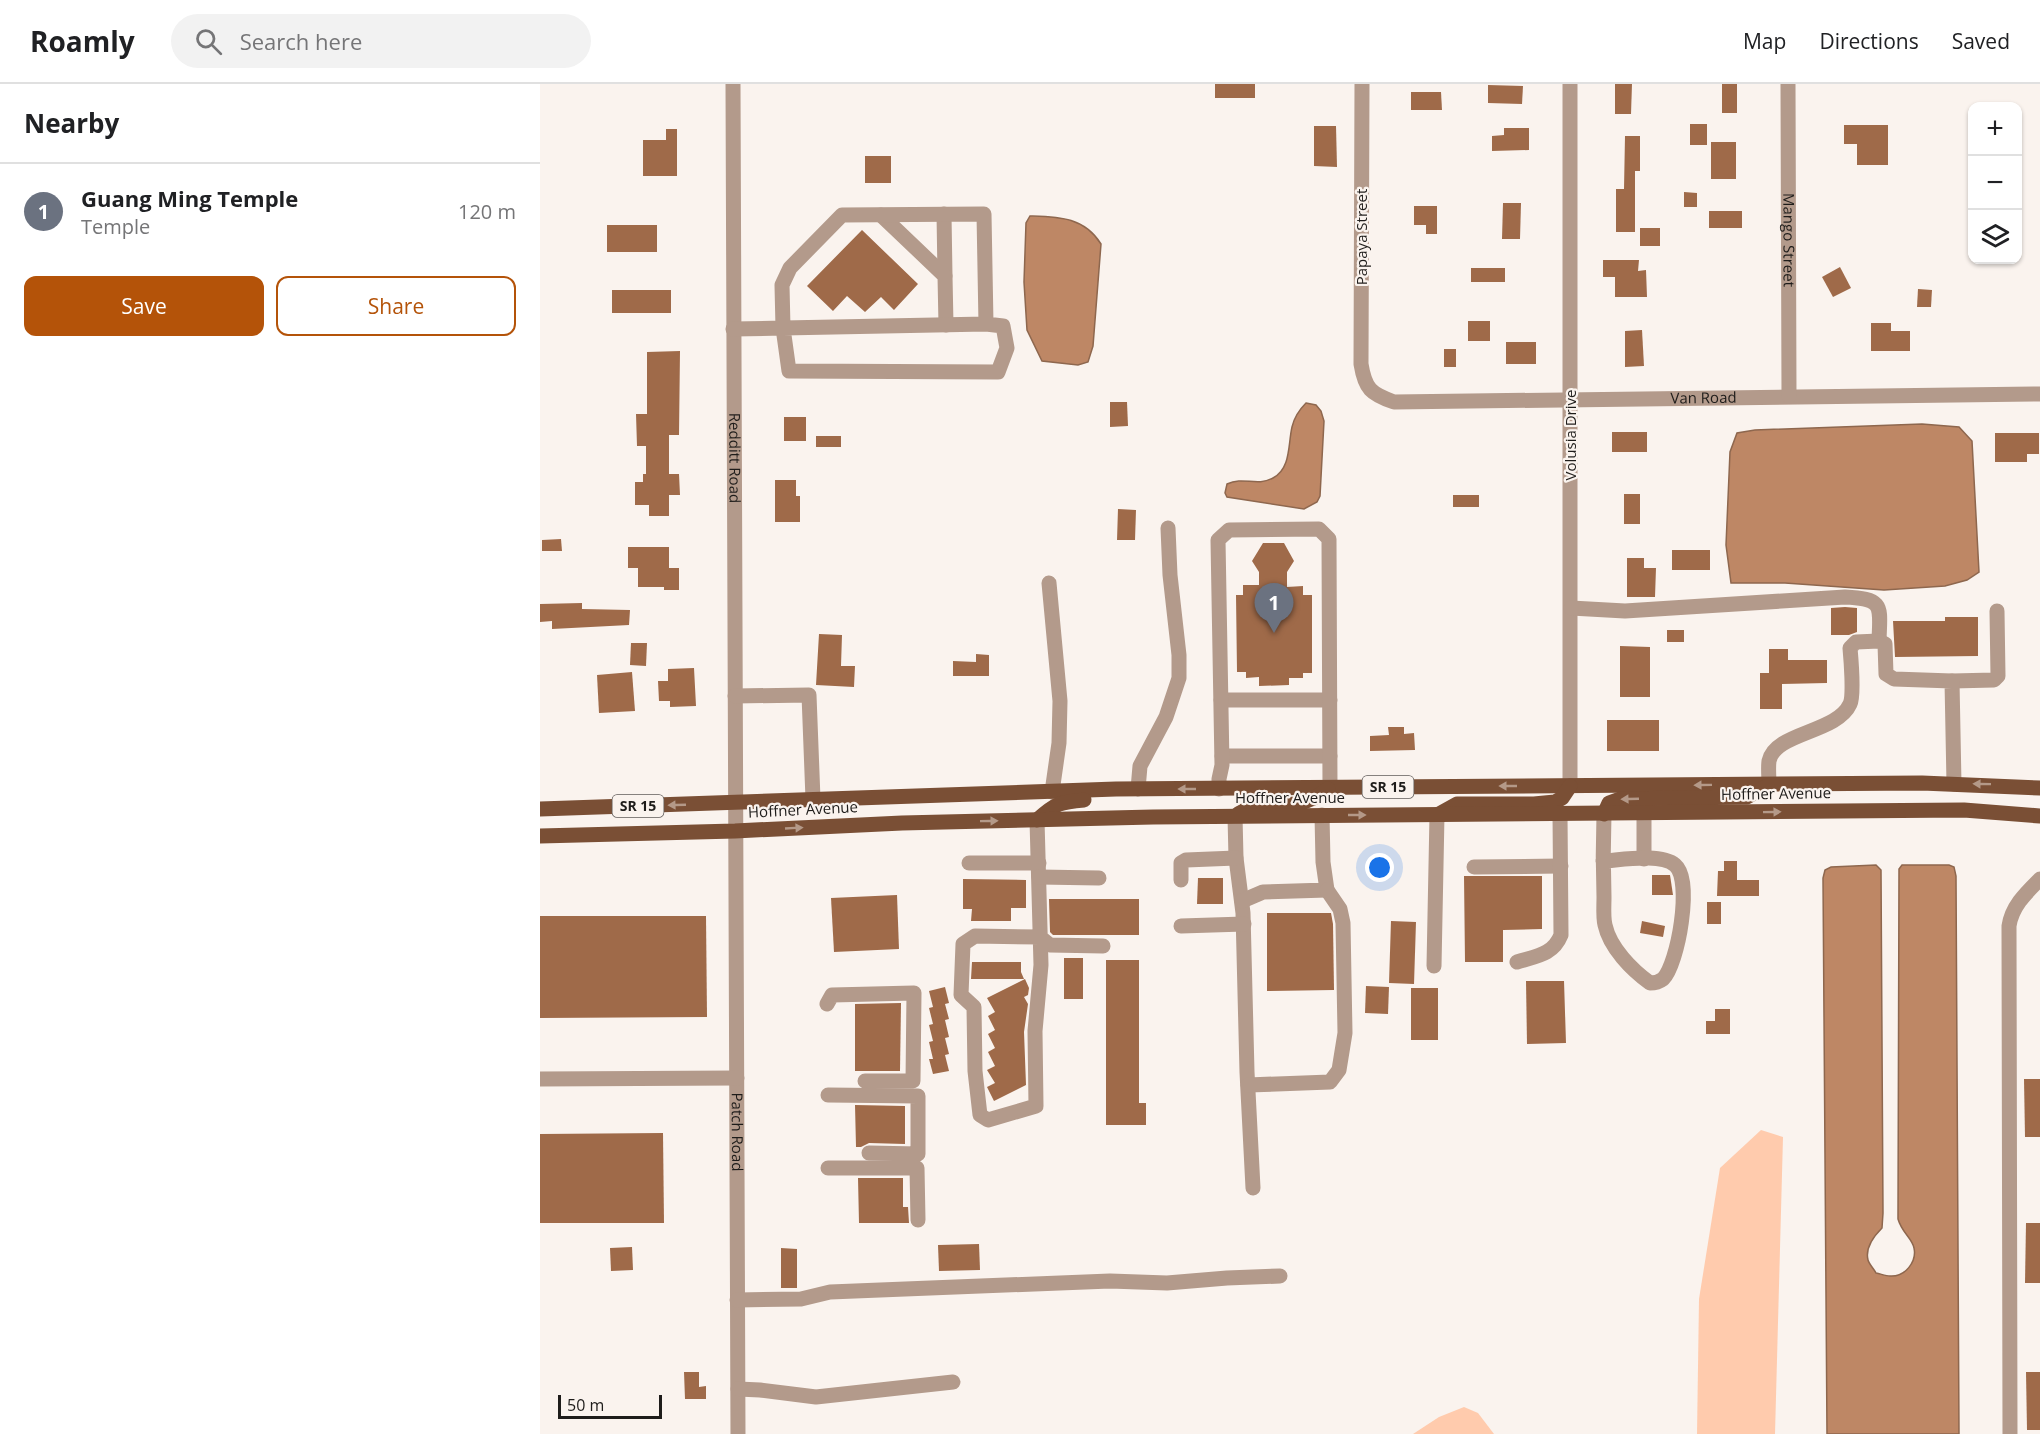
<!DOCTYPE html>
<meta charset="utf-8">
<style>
body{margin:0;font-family:"Open Sans",sans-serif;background:#f2f2f2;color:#202124}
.controls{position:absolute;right:18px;top:18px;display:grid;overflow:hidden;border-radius:12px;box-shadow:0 2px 4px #0004}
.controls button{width:54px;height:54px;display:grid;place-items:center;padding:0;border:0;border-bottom:2px solid #e0e0e0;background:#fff;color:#202124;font:30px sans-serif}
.scale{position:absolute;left:18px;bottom:15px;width:104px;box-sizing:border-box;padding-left:6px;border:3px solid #1e1c1a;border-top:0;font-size:16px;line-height:21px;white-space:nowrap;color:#1e1c1a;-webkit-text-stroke:4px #faf3ee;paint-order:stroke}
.you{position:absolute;left:840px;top:784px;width:21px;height:21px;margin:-15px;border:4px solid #fff;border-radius:50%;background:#1a73e8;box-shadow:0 0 0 9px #1a73e833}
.badge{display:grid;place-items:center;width:39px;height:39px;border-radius:50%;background:#b45309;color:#fff;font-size:20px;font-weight:700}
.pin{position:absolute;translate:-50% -50px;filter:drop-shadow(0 2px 3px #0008)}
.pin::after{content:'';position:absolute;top:32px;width:21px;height:18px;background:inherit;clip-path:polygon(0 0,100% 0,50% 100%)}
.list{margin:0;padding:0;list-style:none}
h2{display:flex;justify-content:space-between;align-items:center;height:78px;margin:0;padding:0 24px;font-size:26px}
h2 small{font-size:20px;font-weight:400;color:#757577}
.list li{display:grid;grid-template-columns:39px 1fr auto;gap:18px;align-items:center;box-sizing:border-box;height:96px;padding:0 24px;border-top:2px solid #e0e0e0}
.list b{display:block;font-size:22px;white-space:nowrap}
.list p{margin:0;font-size:20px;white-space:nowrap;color:#757577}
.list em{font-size:20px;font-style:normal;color:#757577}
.actions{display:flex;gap:12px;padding:18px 24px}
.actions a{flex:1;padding:14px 0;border:2px solid #b45309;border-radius:12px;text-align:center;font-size:21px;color:#b45309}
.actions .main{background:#b45309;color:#fff}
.icon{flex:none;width:33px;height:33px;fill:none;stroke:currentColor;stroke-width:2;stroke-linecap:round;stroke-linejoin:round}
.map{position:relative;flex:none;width:1500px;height:1350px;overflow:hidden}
header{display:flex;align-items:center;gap:36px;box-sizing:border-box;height:84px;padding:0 30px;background:#fff;border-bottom:2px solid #e0e0e0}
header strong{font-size:28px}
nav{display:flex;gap:33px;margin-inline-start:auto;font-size:21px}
.search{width:420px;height:54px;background:#f2f2f2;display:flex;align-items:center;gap:15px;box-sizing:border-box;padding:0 21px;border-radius:33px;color:#757577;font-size:22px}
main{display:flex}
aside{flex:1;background:#fff}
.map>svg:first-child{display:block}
.green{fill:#ffcbad}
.water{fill:#be8765;stroke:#8e674e;stroke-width:1.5}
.building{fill:#9f6a49}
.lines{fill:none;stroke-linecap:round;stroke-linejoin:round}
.minor{stroke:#b39a8b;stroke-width:15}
.major{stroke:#7a4f35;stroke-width:15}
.oneway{fill:#b49988}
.labels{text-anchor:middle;stroke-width:4.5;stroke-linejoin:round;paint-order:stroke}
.shield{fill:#faf3ee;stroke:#605c5a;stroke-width:1.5}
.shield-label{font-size:14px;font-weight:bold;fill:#1e1c1a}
.street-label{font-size:15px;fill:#1e1c1a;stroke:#faf3ee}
</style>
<header>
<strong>Roamly</strong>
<div class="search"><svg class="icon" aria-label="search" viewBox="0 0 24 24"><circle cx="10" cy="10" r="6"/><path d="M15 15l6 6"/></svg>Search here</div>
<nav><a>Map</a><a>Directions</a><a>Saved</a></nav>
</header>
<main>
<aside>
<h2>Nearby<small></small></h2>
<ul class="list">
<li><span class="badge" style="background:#6b7280">1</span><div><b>Guang Ming Temple</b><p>Temple</p></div><em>120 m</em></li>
</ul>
<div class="actions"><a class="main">Save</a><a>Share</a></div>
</aside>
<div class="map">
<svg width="1500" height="1350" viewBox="0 0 1500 1350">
<rect width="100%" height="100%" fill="#faf3ee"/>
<g class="green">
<path d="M1221,1046l22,7 -8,297h-78l2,-135 21,-131z"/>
<path d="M924,1323l14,6 16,21h-81l26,-17z"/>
</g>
<g class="water">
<path d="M490,132c29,1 54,1 71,28l-8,102 -5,16 -10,3 -36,-4 -15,-31 -3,-48 2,-59z"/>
<path d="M766,319l10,2 5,6 3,10 -4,75 -3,6 -13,7 -77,-12 -2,-4 2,-9c17,-8 29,3 46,-6 18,-9 15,-34 19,-51 2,-9 8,-18 14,-24z"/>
<path d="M1382,340l37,3 13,14 7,131 -12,8 -22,6 -61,4 -99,-7h-54l-5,-38 4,-93 7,-19 18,-3z"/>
<path d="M1336,781l5,5 2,343 -1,15c-8,8 -17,20 -14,32 1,4 6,9 8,13 5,1 10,3 14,3 15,1 27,-14 24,-28 -2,-10 -12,-15 -16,-29l1,-350 3,-4h47l5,2 2,9 3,558h-132l-4,-556 2,-8 6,-3z"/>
</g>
<g class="building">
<rect x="675" y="0" width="40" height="14"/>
<path d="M1075,0h17l-1,30h-16z"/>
<rect x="1182" y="0" width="15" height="29"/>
<path d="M948,1l35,1 -1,18 -34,-1z"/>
<path d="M871,8h30l1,18h-31z"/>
<rect x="1150" y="40" width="17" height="21"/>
<path d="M1304,41h44v40h-31v-21h-13z"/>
<path d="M774,42h22l1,41 -23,-1z"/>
<path d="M964,44h25v22l-37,1v-15l12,-1z"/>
<path d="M126,45h11v47h-34v-36h23z"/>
<path d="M1085,52h15v35h-5v61h-19v-43h8z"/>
<rect x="1171" y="58" width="25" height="37"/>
<rect x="325" y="72" width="26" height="27"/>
<path d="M1144,108l13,1v14h-13z"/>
<path d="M963,119h18l-1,36h-18z"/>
<path d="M874,122h23v28h-11v-9h-12z"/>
<rect x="1169" y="127" width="33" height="17"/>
<rect x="67" y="141" width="50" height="27"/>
<rect x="1100" y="144" width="20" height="18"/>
<path d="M322,146l56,54 -24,26 -13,-13 -16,15 -18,-16 -14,15 -26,-25z"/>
<path d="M1063,176h36l-1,11 8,-1 1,27h-32v-20h-12z"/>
<path d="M1300,183l11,21 -18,9 -11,-20z"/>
<rect x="931" y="184" width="34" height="14"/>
<path d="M1378,205l14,1 -1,17h-14z"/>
<rect x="72" y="206" width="59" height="23"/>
<rect x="928" y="237" width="22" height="20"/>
<path d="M1331,239h20v8h19v20h-39z"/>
<path d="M1102,246l2,36 -19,1v-36z"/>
<rect x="966" y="258" width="30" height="22"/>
<rect x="904" y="265" width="12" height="18"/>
<path d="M140,267l-1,84h-10v39h10l1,21h-11v21h-20v-11h-14v-23h8v-8h3v-28h-9l-1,-32h11v-62z"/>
<path d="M570,318h17l1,24 -18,1z"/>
<rect x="244" y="333" width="22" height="24"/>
<rect x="1072" y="348" width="35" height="20"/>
<path d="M1455,349h44v21h-12v8h-32z"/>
<rect x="276" y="352" width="25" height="11"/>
<path d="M235,396h21v16h4v26h-25z"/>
<rect x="1084" y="410" width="16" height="30"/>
<rect x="913" y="411" width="26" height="12"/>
<path d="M578,425l18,1 -1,30h-18z"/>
<path d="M21,455l1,12h-20v-11z"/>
<path d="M723,459h21l10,18 -7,11v15l16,-1v9h9v78h-9v5h-14v7l-30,1v-9l-13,1v-6h-9l-1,-77h7v-10h16v-13l-7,-11z"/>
<path d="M88,463h41v21h10v22h-15v-3h-26v-19h-10z"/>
<rect x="1132" y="466" width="38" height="20"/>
<path d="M1087,474h17v10h12l-1,29h-28z"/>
<path d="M42,519v6l48,1 -1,15 -77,4v-8l-12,1v-18z"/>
<path d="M1305,523l12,1v24l-8,3h-18v-27z"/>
<path d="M1405,533h33v39l-83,1 -2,-36h52z"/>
<rect x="1127" y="546" width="17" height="12"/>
<path d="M279,550l23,1 -1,31h14l-1,21 -38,-2z"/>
<path d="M91,559h16l-1,23 -16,-1z"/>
<path d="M1080,562l30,1v50h-30z"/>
<path d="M1229,565h19v11h39v23l-45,1v25h-22v-36h9z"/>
<path d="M436,570l13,1v21h-36v-15l23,1z"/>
<path d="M154,584l2,38 -26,1v-6h-11l-1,-20h10v-12z"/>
<path d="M92,588l3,39 -36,2 -2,-38z"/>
<rect x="1067" y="636" width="52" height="31"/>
<path d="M848,643h16v7l10,-1 1,17 -45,1v-15l19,-1z"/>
<path d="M1184,777h13v19h22v16h-42l1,-25h6z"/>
<path d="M1112,791h18l3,20h-21z"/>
<path d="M924,792h78v53l-39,1v32h-38z"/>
<path d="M658,794h25v26h-26z"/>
<path d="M423,795l63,1v28h-15v13h-40l1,-12h-9z"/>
<path d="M357,811l2,54 -65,3 -3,-54z"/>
<path d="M509,815h90v36h-86l-3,-3z"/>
<rect x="1167" y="818" width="14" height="22"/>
<path d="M727,829h64l2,11 1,66 -67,1z"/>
<path d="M0,832h166l1,101 -167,1z"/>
<path d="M851,837l25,1 -2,62 -25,-1z"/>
<path d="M1102,837l23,5 -2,11 -23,-4z"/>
<rect x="524" y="874" width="19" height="41"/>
<path d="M566,876h33v143h7v22h-40z"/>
<path d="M432,878h49v10l3,7h-53z"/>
<path d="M485,895l4,9 -1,7 -4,2 4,7 -4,28 2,53 -32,16 -7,-14 8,-4 -8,-13 8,-4 -7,-14 7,-4 -7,-14 7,-4 -7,-14 7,-4 -8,-14z"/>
<path d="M986,897h38l2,62 -39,1z"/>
<path d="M826,902l23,1 -1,27 -23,-1z"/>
<path d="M405,903l4,16 -4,1 4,15 -4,1 4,17 -4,1 4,16 -4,1 4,16 -16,3 -4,-15h4l-4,-17 4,-1 -4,-16 4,-1 -4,-16 4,-1 -4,-16z"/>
<rect x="871" y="904" width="27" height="52"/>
<path d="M361,919l-1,68h-45v-67z"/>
<path d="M1175,925h15v25h-24v-13h9z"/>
<path d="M1484,995h16v58h-15z"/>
<path d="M315,1021l50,1v38l-36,-1 -8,4h-5z"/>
<path d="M123,1049l1,90h-124v-89z"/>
<path d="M318,1094h45v29h5l1,16h-50z"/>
<path d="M1486,1139h14v60h-15z"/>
<path d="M439,1160l1,26 -41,1 -1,-26z"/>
<path d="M92,1163l1,23 -22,1 -1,-23z"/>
<path d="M241,1164l16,1v39h-16z"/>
<path d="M144,1288h15v15l7,-1v13h-21z"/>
<path d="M1486,1288h14v58h-13z"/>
</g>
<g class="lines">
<g class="minor">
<path id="s1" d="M193,0l5,1350"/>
<path id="s2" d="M822,0l-1,280c4,25 10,30 33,38l646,-8"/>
<path d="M1030,0v702"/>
<path id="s3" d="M1248,0l1,312"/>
<path d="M404,130l1,62"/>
<path d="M341,131l64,61 1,49"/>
<path d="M193,245l50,-1 6,43 209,1 9,-24 -4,-22 -17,-2 -2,-110 -142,1 -52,53 -8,17 1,43 203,-4"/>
<path d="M509,499l11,118 -1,42 -7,49"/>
<path d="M1031,524l54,3 220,-14c40,2 35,9 34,44"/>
<path d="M1412,597l42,-1 4,-4 -1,-65"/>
<path d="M195,612l74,-1 4,104"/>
<path d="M681,616h109"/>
<path d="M682,672h108"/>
<path d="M1229,700c0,-7 -1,-16 0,-23 6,-29 68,-28 81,-57 4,-8 1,-45 0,-56l6,-6 23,-1 6,3 1,30 8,5 58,2 2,103"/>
<path d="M598,705l2,-23 26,-49 13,-39v-23l-9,-80 -2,-47"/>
<path d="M679,705v-10l3,-14 -4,-225 11,-10 90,-1 10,10 1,249"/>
<path d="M695,732l1,42 7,55 4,159 6,116"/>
<path d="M497,736l4,145 -6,66 1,75 -48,14 -8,-5 -5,-44 -1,-64 -13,-12 2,-51 12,-8 65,1 10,8 53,1"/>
<path d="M1104,775v-46"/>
<path d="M1063,777c18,-1 58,-8 72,4 18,15 3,99 -12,114 -4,3 -9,4 -13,4 -18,-13 -40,-35 -45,-58 -2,-8 -1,-19 -1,-28 -1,-28 -1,-55 0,-83"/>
<path d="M429,779h70"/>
<path d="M934,783l87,-1"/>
<path d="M499,793l60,1"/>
<path d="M641,796v-17l5,-3 50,-2"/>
<path d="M702,817l21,-9 64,-2 -4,-28 -1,-47"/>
<path d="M641,842l63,-2"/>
<path d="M977,878c19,-6 36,-7 44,-27l-1,-121"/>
<path d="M894,882l3,-151"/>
<path d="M287,920l5,-9 82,-2 -1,88h-48"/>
<path d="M0,995l197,-1"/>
<path d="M708,1001l82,-3 9,-12 6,-37 -2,-110 -3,-14 -13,-19"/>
<path d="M288,1011l90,1v58l-49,-1"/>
<path d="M288,1084h89l1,52"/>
<path d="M197,1216l64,-1 29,-7 280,-11 57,2 60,-5 53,-2"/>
<path d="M198,1305l22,1 56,7 137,-15"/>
<path d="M1470,1350l-1,-508c3,-20 17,-33 31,-47"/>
</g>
<g class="major">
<path d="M0,725l576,-20 806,-6 118,5"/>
<path d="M698,730l16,-9 45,-1 19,-8 10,-7"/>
<path d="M899,730l18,-10h77l21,-2 7,-4 8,-12"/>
<path d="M1064,730l5,-11 11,-4 127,-2 20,-11"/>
<path d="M497,736c19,-17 23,-18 47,-20"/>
<path d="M0,752l195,-5 167,-8 251,-6 811,-7 76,6"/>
</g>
</g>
<defs><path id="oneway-solid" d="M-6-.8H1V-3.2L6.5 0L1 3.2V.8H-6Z" transform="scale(1.5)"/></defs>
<g class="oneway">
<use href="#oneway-solid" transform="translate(1442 700) rotate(-179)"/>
<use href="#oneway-solid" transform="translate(1163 701) rotate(179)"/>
<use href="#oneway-solid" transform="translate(968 702) rotate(180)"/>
<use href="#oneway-solid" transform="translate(647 705) rotate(180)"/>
<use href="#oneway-solid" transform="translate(1090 715) rotate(178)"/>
<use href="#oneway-solid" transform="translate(137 721) rotate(178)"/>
<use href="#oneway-solid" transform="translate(1232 728) rotate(-1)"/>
<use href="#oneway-solid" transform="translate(817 731)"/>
<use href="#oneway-solid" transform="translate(449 737) rotate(-1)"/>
<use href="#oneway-solid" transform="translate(254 744) rotate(-3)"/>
</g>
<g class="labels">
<g class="shield">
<rect x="822.5" y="692" width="51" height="22" rx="4.5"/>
<rect x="72.5" y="711" width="51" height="22" rx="4.5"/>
</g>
<g class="shield-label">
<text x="848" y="708">SR 15</text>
<text x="98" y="727">SR 15</text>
</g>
<g class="street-label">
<text transform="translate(822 153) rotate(-90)" y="5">Papaya Street</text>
<text dy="5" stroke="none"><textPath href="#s3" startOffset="156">Mango Street</textPath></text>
<text dy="5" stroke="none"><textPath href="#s2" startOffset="644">Van Road</textPath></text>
<text transform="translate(1031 351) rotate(-90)" y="5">Volusia Drive</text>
<text dy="5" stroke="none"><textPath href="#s1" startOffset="374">Redditt Road</textPath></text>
<text transform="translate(1236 710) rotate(-1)" y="5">Hoffner Avenue</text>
<text x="750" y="719">Hoffner Avenue</text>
<text transform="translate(263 726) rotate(-3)" y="5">Hoffner Avenue</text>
<text dy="5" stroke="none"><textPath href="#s1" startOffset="1048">Patch Road</textPath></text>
</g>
</g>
</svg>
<div class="controls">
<button>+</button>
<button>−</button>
<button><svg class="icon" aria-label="layers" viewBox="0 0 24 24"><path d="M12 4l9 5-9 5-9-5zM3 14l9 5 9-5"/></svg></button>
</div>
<div class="scale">50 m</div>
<div class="you"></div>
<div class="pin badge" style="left:734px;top:549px;background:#6b7280">1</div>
</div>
</main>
